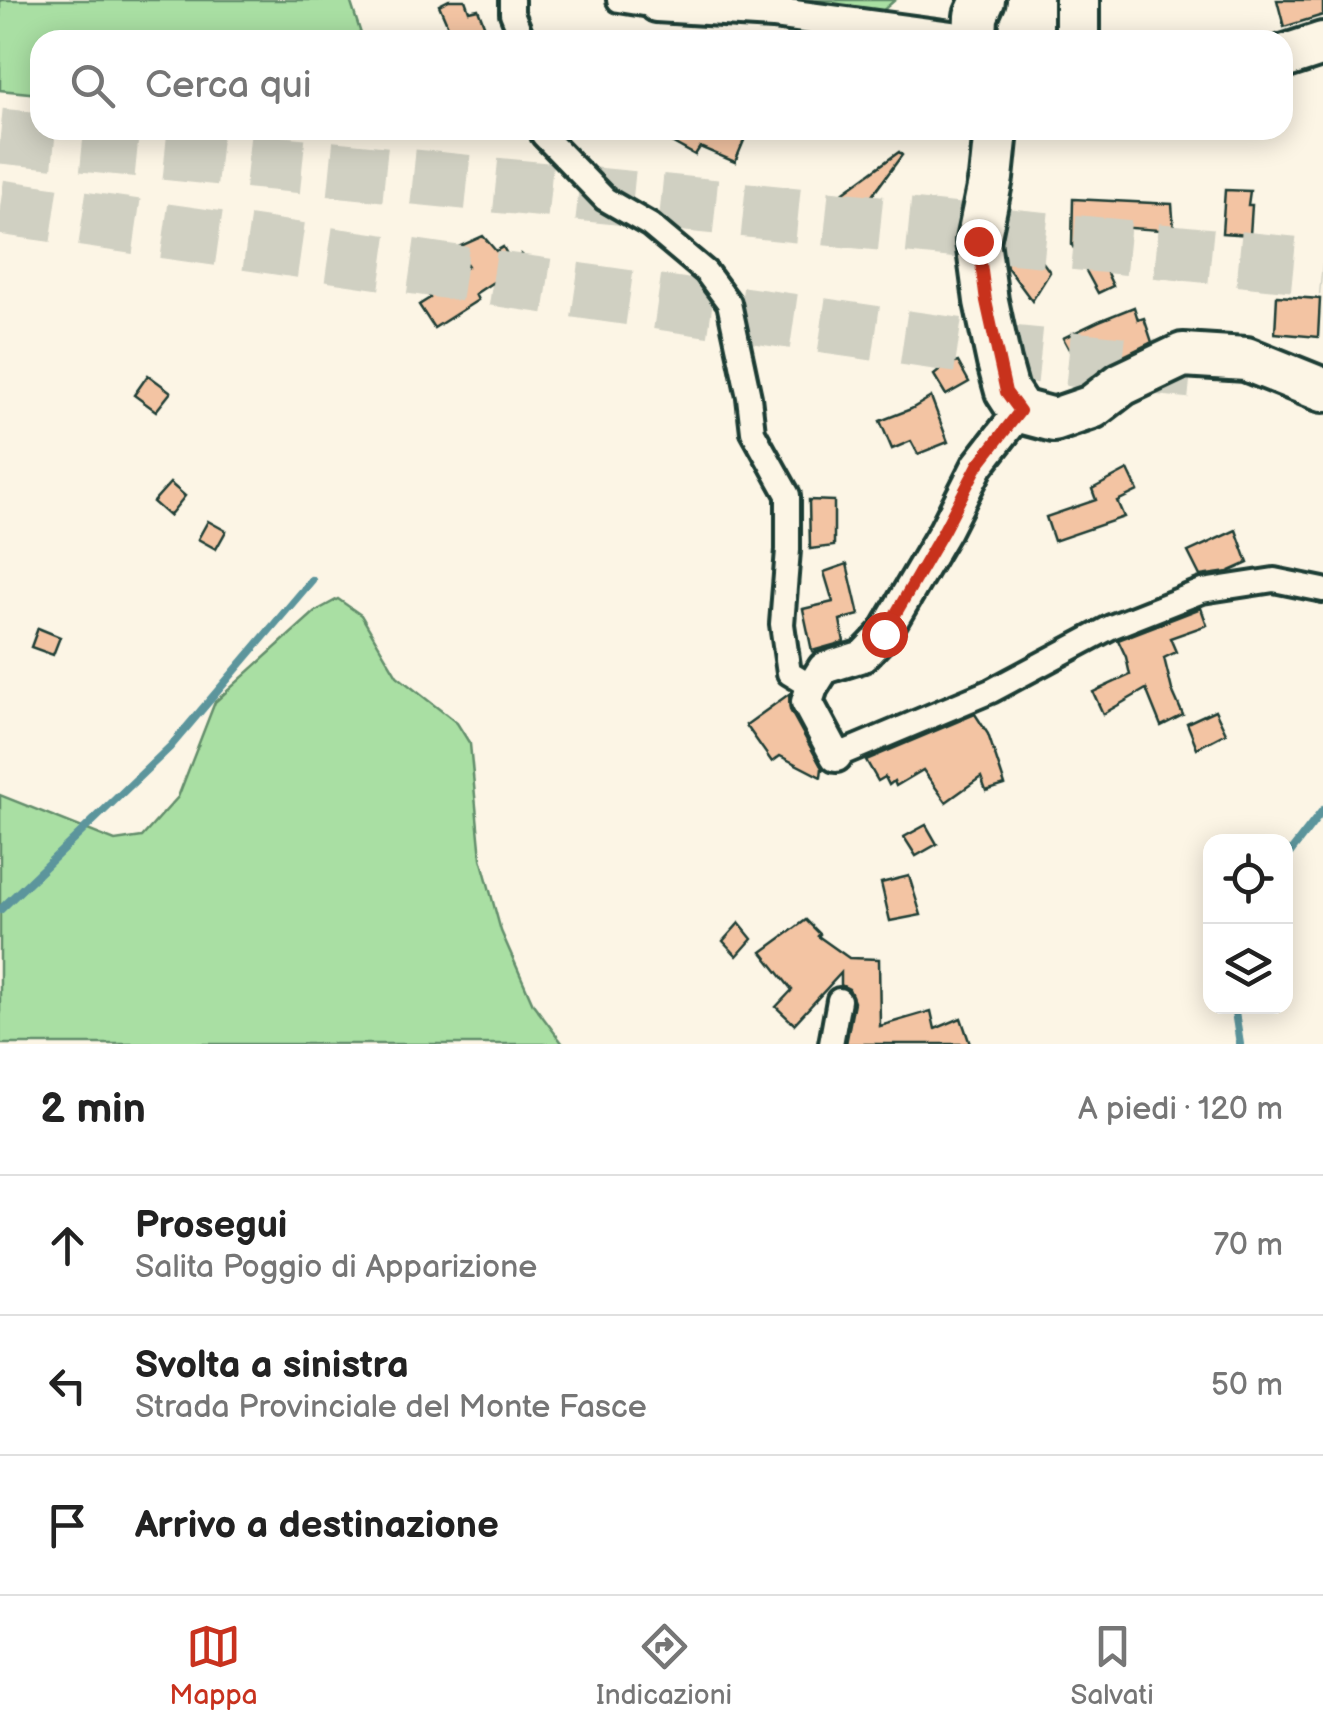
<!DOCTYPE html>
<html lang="it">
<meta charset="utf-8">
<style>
body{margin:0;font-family:"Balsamiq Sans",sans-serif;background:#f2f2f2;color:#222}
.controls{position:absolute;right:30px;bottom:30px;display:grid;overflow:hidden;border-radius:20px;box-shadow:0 5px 25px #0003}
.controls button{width:90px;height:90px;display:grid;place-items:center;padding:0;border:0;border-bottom:2px solid #e0e0e0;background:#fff;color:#222;font:50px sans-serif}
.stop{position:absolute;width:30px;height:30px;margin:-22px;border:8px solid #c8321e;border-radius:50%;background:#fff}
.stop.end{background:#c8321e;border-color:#fff;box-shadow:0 2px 10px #0008}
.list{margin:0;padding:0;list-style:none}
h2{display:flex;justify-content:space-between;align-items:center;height:130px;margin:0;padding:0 40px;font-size:42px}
h2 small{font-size:32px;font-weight:400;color:#767676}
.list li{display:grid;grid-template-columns:65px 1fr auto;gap:30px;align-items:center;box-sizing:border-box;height:140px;padding:0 40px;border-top:2px solid #e0e0e0}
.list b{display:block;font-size:38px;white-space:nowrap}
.list p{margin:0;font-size:32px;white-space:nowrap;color:#767676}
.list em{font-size:32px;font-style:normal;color:#767676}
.icon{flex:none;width:55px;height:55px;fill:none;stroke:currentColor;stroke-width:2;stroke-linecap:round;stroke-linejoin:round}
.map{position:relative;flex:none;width:1323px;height:1044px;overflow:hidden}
.search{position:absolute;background:#fff;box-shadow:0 5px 25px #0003;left:30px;right:30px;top:30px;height:110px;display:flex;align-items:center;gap:25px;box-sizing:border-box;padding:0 35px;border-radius:30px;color:#767676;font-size:38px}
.sheet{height:550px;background:#fff}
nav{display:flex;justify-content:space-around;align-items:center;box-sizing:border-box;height:140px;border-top:2px solid #e0e0e0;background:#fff;font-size:28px;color:#767676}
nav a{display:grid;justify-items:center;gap:5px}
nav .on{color:#c8321e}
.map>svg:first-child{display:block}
.green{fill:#a9dfa3;stroke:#648e6c;stroke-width:2.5}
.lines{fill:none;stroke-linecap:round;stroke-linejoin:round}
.stream{stroke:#5b959c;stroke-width:8}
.building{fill:#f3c4a3;stroke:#1f3d34;stroke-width:2.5}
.motorway-tunnel{stroke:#d0d0c2;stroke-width:55;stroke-dasharray:55 28;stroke-linecap:butt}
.pedestrian-casing{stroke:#1f3d34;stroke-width:30}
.minor-casing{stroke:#1f3d34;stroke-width:38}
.secondary-casing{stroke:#1f3d34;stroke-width:50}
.pedestrian{stroke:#fcf5e5;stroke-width:22}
.minor{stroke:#fcf5e5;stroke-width:30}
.secondary{stroke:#fcf5e5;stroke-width:42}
.route{stroke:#c8321e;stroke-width:12}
</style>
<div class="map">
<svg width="1323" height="1044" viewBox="0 0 1323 1044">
<rect width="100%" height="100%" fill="#fcf5e5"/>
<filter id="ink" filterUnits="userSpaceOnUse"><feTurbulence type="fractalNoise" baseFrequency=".01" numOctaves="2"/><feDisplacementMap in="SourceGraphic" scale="20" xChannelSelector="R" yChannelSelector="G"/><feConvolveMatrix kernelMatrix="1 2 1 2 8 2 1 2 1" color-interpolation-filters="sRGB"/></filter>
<g filter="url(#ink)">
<g class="green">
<path d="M0,0h350l13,40h-323v54l-40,-4z"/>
<path d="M795,0h100l-15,13z"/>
<path d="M338,599l23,16 36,61 60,47 13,21 11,114 20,73 32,73 30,40h-563v-249l115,46 27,-4 36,-40 37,-95 101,-91z"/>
</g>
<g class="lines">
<g class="stream">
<path d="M1286,858l37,-48"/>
<path d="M0,910l170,-163 142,-167"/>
<path d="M1234,1006l6,38"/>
</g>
</g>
<g class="building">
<path d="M449,0h16l4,11 9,-2 12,31h-36l-15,-35z"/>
<path d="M1277,0h46v15l-39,12z"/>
<path d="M650,130h81l14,8 -10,24 -35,-15 -5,8z"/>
<path d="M899,152l3,3 -31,42 -30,21 -11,-16z"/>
<path d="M1225,190l25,1 -2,14h4l-2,30 -28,-2z"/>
<path d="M1073,199l99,5 2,27 -71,-5v4h-16l26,56 -15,7 -26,-48z"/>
<path d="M1015,224l35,48 -18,29 -25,-34 -4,-25 3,-11z"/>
<path d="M483,236l13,15 7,-4 10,18 8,-11 19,16 -14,18 -19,-15 -32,21 3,6 -44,28 -15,-23 11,-7 -4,-8 16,-4 26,-20 -12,-18z"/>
<path d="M1277,296l43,3 -2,38 -43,-4z"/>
<path d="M1134,307l4,13 6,-2 8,24 -41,20 -23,16 -7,-14 -3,2 -15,-28 36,-17z"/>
<path d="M958,362l11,20 -23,13 -12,-20 11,-9z"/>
<path d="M148,375l23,17 -15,19 -22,-16z"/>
<path d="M931,397l17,45 -30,12 -7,-13 -19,8 -12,-28 31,-12z"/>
<path d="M1128,470l10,21 -21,10 7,16 -70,24 -8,-24 50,-17 -4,-11z"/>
<path d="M170,483l15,13 -16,20 -16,-14z"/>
<path d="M809,500l25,1v45l-24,3z"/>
<path d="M208,521l18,10 -10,18 -18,-10z"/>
<path d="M1236,530l12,33 -20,9 -28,4 -12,-24z"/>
<path d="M847,564l12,51 -19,5 4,22 -32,9 -9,-42 30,-7 -9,-30z"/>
<path d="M1201,608l6,17 -37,13 6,14 -12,6 8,32 11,25 -22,11 -15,-37 -43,25 -10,-22 37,-17 -4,-18 -8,-17z"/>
<path d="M38,628l22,9 -7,18 -22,-8z"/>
<path d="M789,694l1,16 32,58 -1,9 -41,-21 -8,6 -26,-37z"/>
<path d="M1215,710l11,23 -29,15 -10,-25z"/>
<path d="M975,714l13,20 17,51 -19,6 -5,-14 -35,25 -23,-32 -27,16 -2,-5 -5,4 -4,-8 -7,4 -12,-21z"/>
<path d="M926,825l11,19 -21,12 -12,-19z"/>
<path d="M909,876l12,39 -31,6 -9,-38z"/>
<path d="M806,920l14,14 -2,2 31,22 30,1 1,67 51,-15 4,18 26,-11 9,26h-124l8,-42 -5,-13 -8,-4v-12l-47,51 -18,-17 16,-17 -30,-38z"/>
<path d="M739,923l13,16 -15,17 -14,-15z"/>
</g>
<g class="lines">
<g class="motorway-tunnel">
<path d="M0,136l1323,131"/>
<path d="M0,207l1012,146 179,18"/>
</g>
<defs>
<g id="pedestrian">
<path d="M512,0v13l11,27"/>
<path d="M619,0l37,6"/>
<path d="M542,130l1,5 62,64 45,26 56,47 23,31 20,94 4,35 35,63v55l-6,74 7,49 23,14"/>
<path d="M836,756l155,-65 120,-64 91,-36 72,-11 49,10"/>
<path d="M831,1044l8,-44"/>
</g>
<g id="minor">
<path d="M656,6l117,7 201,27"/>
<path d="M836,756l-29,-54 5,-15 12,-19 39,-12 21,-22 61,-104 33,-65 42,-54"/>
</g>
<g id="secondary">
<path d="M975,40l1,-24 7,-16"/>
<path d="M1077,40v-40"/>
<path d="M1283,57l40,-13"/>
<path d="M996,130l-5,48 -13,63 8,60 13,61 8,29 13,20 34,9 38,-13 30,-23 61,-29 63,4 77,31"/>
</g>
</defs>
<use href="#pedestrian" class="pedestrian-casing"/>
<use href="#minor" class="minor-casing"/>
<use href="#secondary" class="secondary-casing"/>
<use href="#pedestrian" class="pedestrian"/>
<use href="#minor" class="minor"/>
<use href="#secondary" class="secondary"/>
</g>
</g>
<g class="lines" filter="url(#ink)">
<path class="route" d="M884,634l60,-104 34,-65 42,-54 -14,-19 -20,-91 -8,-60"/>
</g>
</svg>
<div class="controls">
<button><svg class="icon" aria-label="locate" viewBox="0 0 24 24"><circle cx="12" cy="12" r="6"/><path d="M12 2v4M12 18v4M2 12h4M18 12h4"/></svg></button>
<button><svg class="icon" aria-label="layers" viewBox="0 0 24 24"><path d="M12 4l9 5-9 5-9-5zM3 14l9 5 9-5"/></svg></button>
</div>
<div class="stop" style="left:884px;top:634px"></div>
<div class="stop end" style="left:978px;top:241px"></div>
<div class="search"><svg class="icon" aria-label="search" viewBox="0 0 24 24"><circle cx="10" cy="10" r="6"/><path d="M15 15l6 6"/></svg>Cerca qui</div>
</div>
<section class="sheet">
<h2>2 min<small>A piedi · 120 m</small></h2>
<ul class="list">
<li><svg class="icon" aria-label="ahead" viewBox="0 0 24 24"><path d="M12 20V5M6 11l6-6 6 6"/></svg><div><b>Prosegui</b><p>Salita Poggio di Apparizione</p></div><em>70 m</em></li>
<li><svg class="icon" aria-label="left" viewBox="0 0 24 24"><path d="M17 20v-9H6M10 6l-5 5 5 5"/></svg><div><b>Svolta a sinistra</b><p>Strada Provinciale del Monte Fasce</p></div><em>50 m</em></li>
<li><svg class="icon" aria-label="arrive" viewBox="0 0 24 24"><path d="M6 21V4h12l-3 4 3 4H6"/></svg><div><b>Arrivo a destinazione</b></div></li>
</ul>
</section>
<nav>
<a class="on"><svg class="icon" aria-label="map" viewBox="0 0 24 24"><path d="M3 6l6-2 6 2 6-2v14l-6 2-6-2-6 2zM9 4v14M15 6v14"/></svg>Mappa</a>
<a><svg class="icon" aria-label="directions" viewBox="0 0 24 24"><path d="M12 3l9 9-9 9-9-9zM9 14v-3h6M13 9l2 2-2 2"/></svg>Indicazioni</a>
<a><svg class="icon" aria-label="saved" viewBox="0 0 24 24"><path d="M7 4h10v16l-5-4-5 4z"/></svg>Salvati</a>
</nav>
